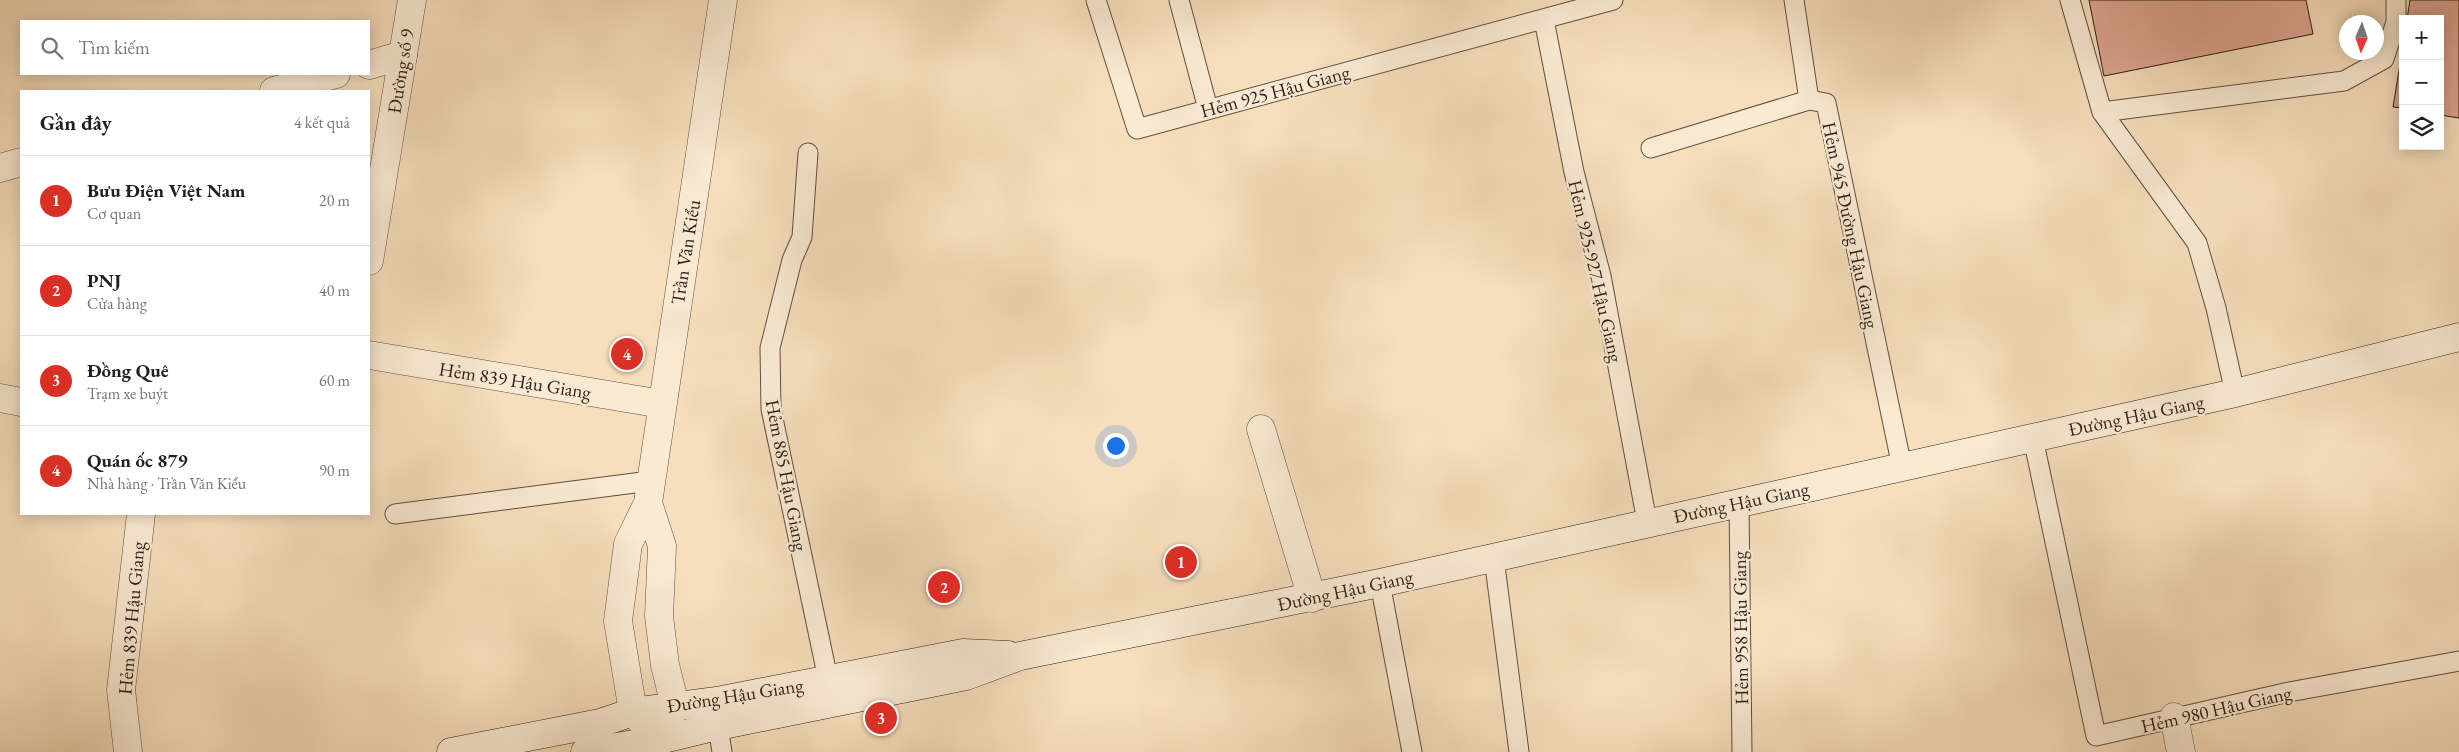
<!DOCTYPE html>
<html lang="vi">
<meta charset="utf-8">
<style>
body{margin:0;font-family:"EB Garamond",serif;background:#f6f6f6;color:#202124}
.controls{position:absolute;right:15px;top:15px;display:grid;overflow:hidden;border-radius:0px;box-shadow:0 2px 12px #0003}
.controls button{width:45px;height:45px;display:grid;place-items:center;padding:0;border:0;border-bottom:1px solid #e0e0e0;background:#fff;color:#202124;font:25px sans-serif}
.compass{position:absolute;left:2339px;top:15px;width:45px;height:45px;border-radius:50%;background:#fff;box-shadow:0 2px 12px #0003;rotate:182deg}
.you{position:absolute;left:1115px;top:445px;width:18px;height:18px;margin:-12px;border:4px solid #fff;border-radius:50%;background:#1a73e8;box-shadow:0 0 0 8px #1a73e833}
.badge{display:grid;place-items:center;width:32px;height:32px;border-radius:50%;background:#d93025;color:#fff;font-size:16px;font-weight:700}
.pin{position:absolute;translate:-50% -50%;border:2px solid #fff;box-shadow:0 1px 5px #0006}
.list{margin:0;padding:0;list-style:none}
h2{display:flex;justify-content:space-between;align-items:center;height:65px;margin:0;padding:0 20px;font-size:21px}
h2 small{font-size:16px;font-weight:400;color:#757577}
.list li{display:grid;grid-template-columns:32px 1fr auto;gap:15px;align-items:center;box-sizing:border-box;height:90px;padding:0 20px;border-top:1px solid #e0e0e0}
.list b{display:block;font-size:19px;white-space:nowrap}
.list p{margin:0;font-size:16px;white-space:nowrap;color:#757577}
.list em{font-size:16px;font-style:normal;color:#757577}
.icon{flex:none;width:28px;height:28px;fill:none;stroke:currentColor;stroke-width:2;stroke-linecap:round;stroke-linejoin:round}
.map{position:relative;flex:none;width:2459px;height:752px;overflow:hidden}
.search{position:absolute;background:#fff;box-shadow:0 2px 12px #0003;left:20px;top:20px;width:350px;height:55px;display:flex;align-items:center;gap:12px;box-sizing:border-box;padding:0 18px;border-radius:0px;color:#757577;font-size:19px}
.panel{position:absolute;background:#fff;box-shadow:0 2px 12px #0003;left:20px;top:90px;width:350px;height:425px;border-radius:0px}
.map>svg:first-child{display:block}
.building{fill:#dea592;stroke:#2d1d16}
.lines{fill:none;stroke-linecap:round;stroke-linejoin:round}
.service-casing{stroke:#604e40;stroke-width:21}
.minor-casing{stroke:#604e40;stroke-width:29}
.tertiary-casing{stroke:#604e40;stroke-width:29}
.secondary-casing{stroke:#2d1d16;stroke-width:29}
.service{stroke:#faead4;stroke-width:19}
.minor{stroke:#faead4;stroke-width:28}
.tertiary{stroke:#faead4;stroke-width:28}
.secondary{stroke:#faead4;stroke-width:28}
.labels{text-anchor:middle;stroke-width:4.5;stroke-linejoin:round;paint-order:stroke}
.street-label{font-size:19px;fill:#2d1d16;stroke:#faead4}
</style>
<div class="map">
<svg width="2459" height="752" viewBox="0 0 2459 752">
<rect width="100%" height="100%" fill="#f7dfbd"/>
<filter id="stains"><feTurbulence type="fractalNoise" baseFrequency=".004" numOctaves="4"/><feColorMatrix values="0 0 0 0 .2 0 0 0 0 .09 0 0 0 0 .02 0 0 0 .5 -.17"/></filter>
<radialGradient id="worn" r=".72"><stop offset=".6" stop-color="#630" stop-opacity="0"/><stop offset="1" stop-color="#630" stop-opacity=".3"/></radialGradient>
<g class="building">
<path d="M2089,0h217l7,34 -209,42z"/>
<path d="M2410,0h49v118l-19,-3v-96h-33z"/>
<path d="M2403,46v62l-10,-1z"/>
</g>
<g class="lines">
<defs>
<g id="service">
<path d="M1096,0l41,129 476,-129"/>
<path d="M1179,0l29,109"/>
<path d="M1794,0l15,100"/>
<path d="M2070,0l32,112 95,131 19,65 19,85"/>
<path d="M1544,20l30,152 27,104 46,246"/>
<path d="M2102,112l242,-31 40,-22 12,-37v-22"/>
<path d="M1651,148l158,-48 17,3 76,364"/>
<path d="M808,153l-6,84 -10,23 -22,88 1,61 57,270"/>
<path d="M2033,438l63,298 193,-44 170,-31"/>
<path d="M1739,503l3,249"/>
<path d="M395,514l255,-33"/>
<path d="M1494,558l25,194"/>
<path d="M1380,583l32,169"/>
<path d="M718,726l4,26"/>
</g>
<g id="minor">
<path d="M369,65l34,-10"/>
<path d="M274,91l62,-17"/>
<path d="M0,168l21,-6"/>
<path d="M369,261l43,-261"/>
<path d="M369,355l293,49"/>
<path d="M0,398l21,4"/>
<path d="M1261,429l51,169"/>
<path d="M2174,717l7,35"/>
<path d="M128,752l-7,-62 20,-176"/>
</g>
<path id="tertiary" d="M648,503l14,43 -3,70 6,49 10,40 -16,35 -26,-28 -15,-91 10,-77 20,-41 75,-503"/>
<g id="secondary">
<path d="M451,752l149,-29 33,-11 84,-11 246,-48 45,2"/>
<path d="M585,752l74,-12 59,-14 248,-50 54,-20 360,-73 855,-190 224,-56"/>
</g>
</defs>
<use href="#service" class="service-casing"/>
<use href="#minor" class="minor-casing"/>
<use href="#tertiary" class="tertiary-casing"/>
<use href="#secondary" class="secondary-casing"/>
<use href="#service" class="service"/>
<use href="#minor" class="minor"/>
<use href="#tertiary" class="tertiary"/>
<use href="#secondary" class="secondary"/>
</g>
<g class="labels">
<g class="street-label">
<text transform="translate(400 71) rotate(-81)" y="7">Đường số 9</text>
<text transform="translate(1275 91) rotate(-15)" y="7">Hẻm 925 Hậu Giang</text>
<text transform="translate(1851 225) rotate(78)" y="7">Hẻm 945 Đường Hậu Giang</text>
<text transform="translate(685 252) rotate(-81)" y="7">Trần Văn Kiểu</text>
<text transform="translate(1596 271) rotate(77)" y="7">Hẻm 925-927 Hậu Giang</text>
<text transform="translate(515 380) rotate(9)" y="7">Hẻm 839 Hậu Giang</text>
<text transform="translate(2136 415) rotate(-12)" y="7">Đường Hậu Giang</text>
<text transform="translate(787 475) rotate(79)" y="7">Hẻm 885 Hậu Giang</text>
<text transform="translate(1741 502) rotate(-12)" y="7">Đường Hậu Giang</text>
<text transform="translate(1345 590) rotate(-12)" y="7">Đường Hậu Giang</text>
<text transform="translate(131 618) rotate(-85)" y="7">Hẻm 839 Hậu Giang</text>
<text transform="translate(1740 628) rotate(-91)" y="7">Hẻm 958 Hậu Giang</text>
<text transform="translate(735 695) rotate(-9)" y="7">Đường Hậu Giang</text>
<text transform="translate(2216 709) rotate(-13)" y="7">Hẻm 980 Hậu Giang</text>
</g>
</g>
<rect width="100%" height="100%" filter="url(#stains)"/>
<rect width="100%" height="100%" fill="url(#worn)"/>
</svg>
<div class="controls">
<button>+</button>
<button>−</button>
<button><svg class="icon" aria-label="layers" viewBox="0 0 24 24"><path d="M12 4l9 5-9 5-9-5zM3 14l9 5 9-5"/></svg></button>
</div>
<svg class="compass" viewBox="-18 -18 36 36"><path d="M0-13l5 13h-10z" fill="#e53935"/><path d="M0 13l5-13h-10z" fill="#757577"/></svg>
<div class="you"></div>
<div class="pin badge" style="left:1181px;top:562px">1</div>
<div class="pin badge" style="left:944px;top:587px">2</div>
<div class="pin badge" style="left:881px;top:718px">3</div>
<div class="pin badge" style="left:627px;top:354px">4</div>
<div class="search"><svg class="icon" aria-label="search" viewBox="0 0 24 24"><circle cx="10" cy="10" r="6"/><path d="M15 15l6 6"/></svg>Tìm kiếm</div>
<section class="panel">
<h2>Gần đây<small>4 kết quả</small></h2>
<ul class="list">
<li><span class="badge">1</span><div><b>Bưu Điện Việt Nam</b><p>Cơ quan</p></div><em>20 m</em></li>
<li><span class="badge">2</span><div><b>PNJ</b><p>Cửa hàng</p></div><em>40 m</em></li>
<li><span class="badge">3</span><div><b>Đồng Quê</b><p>Trạm xe buýt</p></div><em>60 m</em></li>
<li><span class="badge">4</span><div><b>Quán ốc 879</b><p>Nhà hàng · Trần Văn Kiểu</p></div><em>90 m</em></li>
</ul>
</section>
</div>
